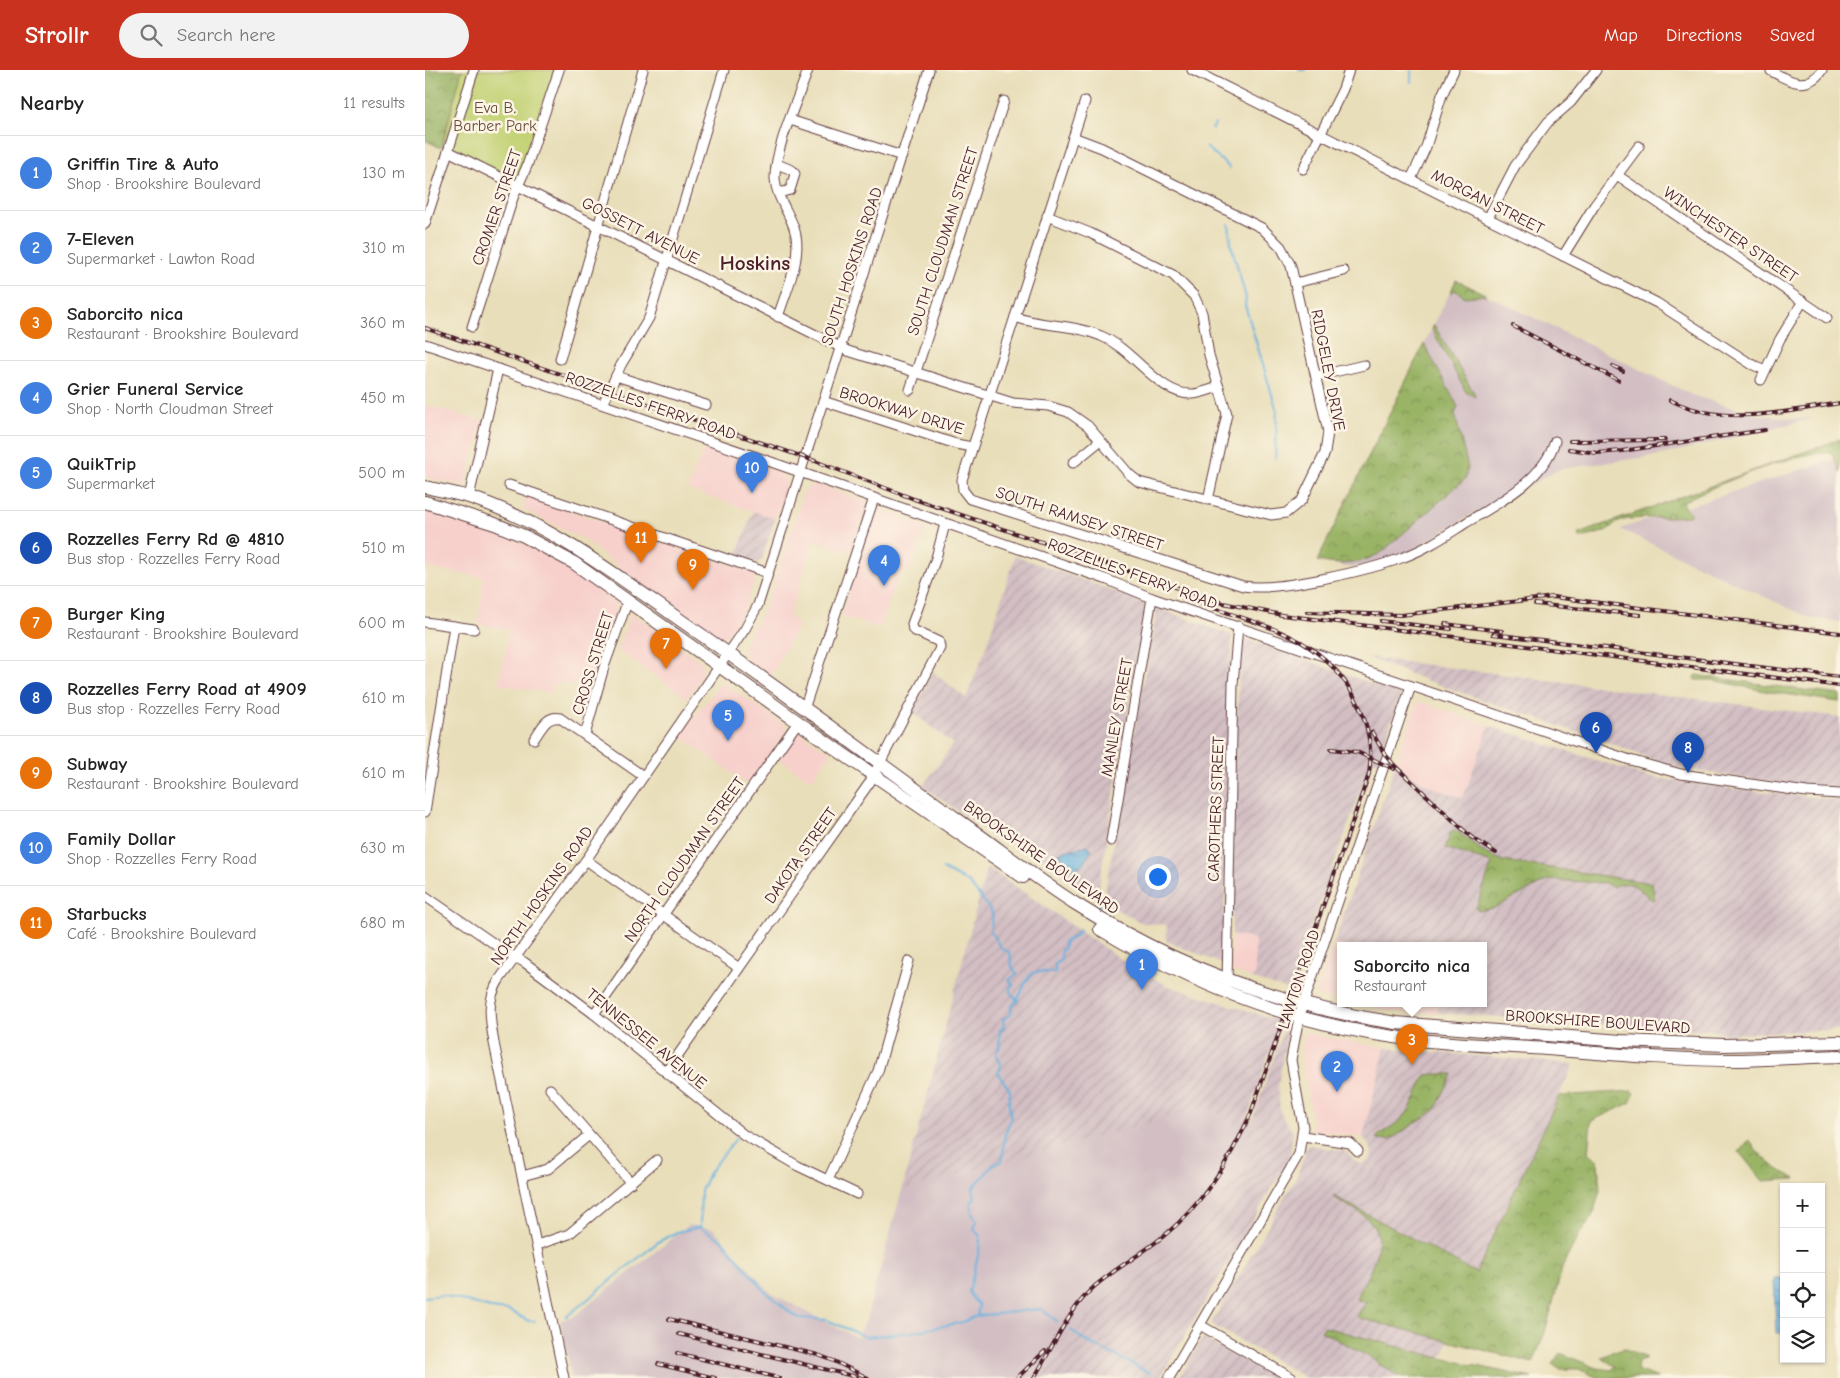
<!DOCTYPE html>
<meta charset="utf-8">
<style>
body{margin:0;font-family:"Comic Neue",sans-serif;background:#f2f2f2;color:#222}
.controls{position:absolute;right:15px;bottom:15px;display:grid;overflow:hidden;border-radius:0px;box-shadow:0 1px 4px #0004}
.controls button{width:45px;height:45px;display:grid;place-items:center;padding:0;border:0;border-bottom:1px solid #e0e0e0;background:#fff;color:#222;font:25px sans-serif}
.you{position:absolute;left:732px;top:806px;width:18px;height:18px;margin:-12px;border:4px solid #fff;border-radius:50%;background:#1a73e8;box-shadow:0 0 0 8px #1a73e833}
.badge{display:grid;place-items:center;width:32px;height:32px;border-radius:50%;background:#c8321e;color:#fff;font-size:16px;font-weight:700}
.pin{position:absolute;translate:-50% -41px;filter:drop-shadow(0 1px 2px #0008)}
.pin::after{content:'';position:absolute;top:26px;width:18px;height:15px;background:inherit;clip-path:polygon(0 0,100% 0,50% 100%)}
.popup{position:absolute;left:912px;top:872px;width:150px;height:65px;box-sizing:border-box;display:grid;place-content:center;border-radius:0px;background:#fff;filter:drop-shadow(0 1px 4px #0005);font-size:16px;white-space:nowrap;color:#767676}
.popup b{font-size:19px;color:#222}
.popup::after{content:'';position:absolute;left:50%;top:100%;margin-left:-10px;border:10px solid transparent;border-top-color:#fff}
.list{margin:0;padding:0;list-style:none}
h2{display:flex;justify-content:space-between;align-items:center;height:65px;margin:0;padding:0 20px;font-size:21px}
h2 small{font-size:16px;font-weight:400;color:#767676}
.list li{display:grid;grid-template-columns:32px 1fr auto;gap:15px;align-items:center;box-sizing:border-box;height:75px;padding:0 20px;border-top:1px solid #e0e0e0}
.list b{display:block;font-size:19px;white-space:nowrap}
.list p{margin:0;font-size:16px;white-space:nowrap;color:#767676}
.list em{font-size:16px;font-style:normal;color:#767676}
.icon{flex:none;width:28px;height:28px;fill:none;stroke:currentColor;stroke-width:2;stroke-linecap:round;stroke-linejoin:round}
.map{position:relative;flex:none;width:1415px;height:1308px;overflow:hidden}
header{display:flex;align-items:center;gap:30px;box-sizing:border-box;height:70px;padding:0 25px;background:#c8321e;color:#fff}
header strong{font-size:24px}
nav{display:flex;gap:28px;margin-inline-start:auto;font-size:18px}
.search{width:350px;height:45px;background:#f2f2f2;display:flex;align-items:center;gap:12px;box-sizing:border-box;padding:0 18px;border-radius:28px;color:#767676;font-size:19px}
main{display:flex}
aside{flex:1;background:#fff}
.map>svg:first-child{display:block}
.built{fill:#f7d0cc}
.industrial{fill:url(#industrial-furrows)}
.railway{fill:#d2bec3}
.forest{fill:url(#forest-crowns);stroke:#726a48}
.park{fill:#c3d275;stroke:#867850}
.water{fill:url(#water-waves);stroke:#586885}
.lines{fill:none;stroke-linecap:round;stroke-linejoin:round}
.stream{stroke:#67b2df;stroke-width:2}
.minor-casing{stroke:#623c40;stroke-width:11}
.highway-casing{stroke:#623c40;stroke-width:14}
.minor{stroke:#fff;stroke-width:9}
.highway{stroke:#fff;stroke-width:12}
.rail-casing{stroke:#4a1f2b;stroke-width:4}
.rail{stroke:#fcf5e5;stroke-width:2;stroke-dasharray:5.5;stroke-linecap:butt}
.labels{text-anchor:middle;stroke-width:5;stroke-linejoin:round;paint-order:stroke}
.park-label{font-size:16px;fill:#684c3e;stroke:#fcf5e5}
.street-label{font-size:16px;fill:#4a1f2b;stroke:#fcf5e5}
.district-label{font-size:21px;font-weight:bold;fill:#4a1f2b;stroke:#fcf5e5}
</style>
<header>
<strong>Strollr</strong>
<div class="search"><svg class="icon" aria-label="search" viewBox="0 0 24 24"><circle cx="10" cy="10" r="6"/><path d="M15 15l6 6"/></svg>Search here</div>
<nav><a>Map</a><a>Directions</a><a>Saved</a></nav>
</header>
<main>
<aside>
<h2>Nearby<small>11 results</small></h2>
<ul class="list">
<li><span class="badge" style="background:#3f7fe0">1</span><div><b>Griffin Tire &amp; Auto</b><p>Shop · Brookshire Boulevard</p></div><em>130 m</em></li>
<li><span class="badge" style="background:#3f7fe0">2</span><div><b>7-Eleven</b><p>Supermarket · Lawton Road</p></div><em>310 m</em></li>
<li><span class="badge" style="background:#e8710a">3</span><div><b>Saborcito nica</b><p>Restaurant · Brookshire Boulevard</p></div><em>360 m</em></li>
<li><span class="badge" style="background:#3f7fe0">4</span><div><b>Grier Funeral Service</b><p>Shop · North Cloudman Street</p></div><em>450 m</em></li>
<li><span class="badge" style="background:#3f7fe0">5</span><div><b>QuikTrip</b><p>Supermarket</p></div><em>500 m</em></li>
<li><span class="badge" style="background:#1a4fb4">6</span><div><b>Rozzelles Ferry Rd @ 4810</b><p>Bus stop · Rozzelles Ferry Road</p></div><em>510 m</em></li>
<li><span class="badge" style="background:#e8710a">7</span><div><b>Burger King</b><p>Restaurant · Brookshire Boulevard</p></div><em>600 m</em></li>
<li><span class="badge" style="background:#1a4fb4">8</span><div><b>Rozzelles Ferry Road at 4909</b><p>Bus stop · Rozzelles Ferry Road</p></div><em>610 m</em></li>
<li><span class="badge" style="background:#e8710a">9</span><div><b>Subway</b><p>Restaurant · Brookshire Boulevard</p></div><em>610 m</em></li>
<li><span class="badge" style="background:#3f7fe0">10</span><div><b>Family Dollar</b><p>Shop · Rozzelles Ferry Road</p></div><em>630 m</em></li>
<li><span class="badge" style="background:#e8710a">11</span><div><b>Starbucks</b><p>Café · Brookshire Boulevard</p></div><em>680 m</em></li>
</ul>
</aside>
<div class="map">
<svg width="1415" height="1308" viewBox="0 0 1415 1308">
<defs>
<pattern id="industrial-furrows" width="10" height="10" patternUnits="userSpaceOnUse" patternTransform="scale(1.25)"><rect width="10" height="10" fill="#d2bec3"/><path d="M-1 1l2-2M0 10L10 0M9 11l2-2" fill="none" stroke="#b6a3a8"/></pattern>
<pattern id="forest-crowns" width="20" height="18" patternUnits="userSpaceOnUse" patternTransform="scale(1.25)"><rect width="20" height="18" fill="#9ab466"/><path d="M2 6a3 3 0 1 1 6 0M12 15a3 3 0 1 1 6 0" fill="none" stroke="#809254"/></pattern>
<pattern id="water-waves" width="16" height="10" patternUnits="userSpaceOnUse" patternTransform="scale(1.25)"><rect width="16" height="10" fill="#67b2df"/><path d="M0 5q4-4 8 0t8 0" fill="none" stroke="#5790b5"/></pattern>
</defs>
<rect width="100%" height="100%" fill="#fcf5e5"/>
<filter id="ink" filterUnits="userSpaceOnUse"><feTurbulence type="fractalNoise" baseFrequency=".02" numOctaves="2"/><feDisplacementMap in="SourceGraphic" scale="10" xChannelSelector="R" yChannelSelector="G"/><feConvolveMatrix kernelMatrix="1 2 1 2 8 2 1 2 1" color-interpolation-filters="sRGB"/></filter>
<filter id="wash" filterUnits="userSpaceOnUse"><feTurbulence type="fractalNoise" baseFrequency=".0096" numOctaves="4" result="noise"/><feDisplacementMap in="SourceGraphic" scale="20" xChannelSelector="R" yChannelSelector="G"/><feGaussianBlur stdDeviation="1.12" result="paint"/><feColorMatrix in="noise" values="0 0 0 0 0 0 0 0 0 0 0 0 0 0 0 0 0 1.4 0 .05"/><feComposite in="paint" operator="in"/></filter>
<g filter="url(#wash)">
<rect width="100%" height="100%" fill="#e8deb9"/>
<g class="built">
<path d="M0,335l58,16 -19,65 -39,-9z"/>
<path d="M280,376l77,27 5,11 -12,35 -87,-30z"/>
<path d="M391,414l51,18 -16,50 -36,-13 -26,76 9,11 -27,50 -26,-18 -2,-11 24,-43 36,-110 5,-7z"/>
<path d="M101,426l228,77 1,7 -13,34 -13,20 -8,4 -6,-1 -91,-66 -39,-31 -62,-31z"/>
<path d="M453,438l48,19 -18,47 -8,-3 -20,57 -39,-12z"/>
<path d="M0,439l66,20 40,18 49,30 38,27 -25,82 -38,-3 -4,10 -52,-9 10,-54 -31,-6 6,-47 -59,-9z"/>
<path d="M206,543l71,50 1,12 -16,23 -70,-48z"/>
<path d="M297,612l63,43v8l-37,51 -69,-49z"/>
<path d="M993,631l71,25 -26,72 -34,-12 -19,-11 -14,-13z"/>
<path d="M375,663l31,20 -20,27 -33,-21 17,-23z"/>
<path d="M807,865l23,4v37l-5,2 -18,-7z"/>
<path d="M909,873l11,3h-4v55l-25,-6z"/>
<path d="M930,934h85l-3,9 -46,-2z"/>
<path d="M880,963l80,15 -22,89 -53,-8 3,-4 -12,-72z"/>
</g>
<g class="industrial">
<path d="M328,441l22,8 -13,40 -5,4 -21,-6z"/>
<path d="M590,486l127,45 3,5 -48,292 -104,-75 -3,11 -67,-48 30,-42 -41,-32 21,-40 33,26 19,-48z"/>
<path d="M732,538l75,27 -9,329 -57,-23 1,-16 -25,-2 -39,-21z"/>
<path d="M816,567l160,57 -23,68 -6,-2 -84,230 -38,-12 5,-2v-37l-23,-4 2,-156z"/>
<path d="M941,587l474,60v71l-23,1 -146,-22 -56,-22 -179,-61z"/>
<path d="M1064,656l160,51 78,11 113,12v230l-112,4 -20,-4 -271,-17 3,-9h43v-58h-138l-11,-3 62,-181 14,13 19,11 34,12z"/>
<path d="M562,797l138,95 43,24 112,35 -34,100h6l32,-93 3,4 -9,55 1,14 2,13 12,18 -2,18 -5,14 -126,214h-124l32,-35 15,-23 20,-20 69,-51 23,-22 35,-38 13,-19 -341,20z"/>
<path d="M960,978l189,16 -98,209 -43,105h-127l-95,-54 86,-148 11,-31 37,6 12,12 5,1 8,-4 2,-7 -1,-5 -8,-11z"/>
<path d="M778,1268l72,40h-96z"/>
</g>
<g class="railway">
<path d="M1031,210l236,115 60,19 45,5 18,-1 -154,37 -101,14 -87,45 -61,36 -24,9 -36,9 -35,-7z"/>
<path d="M1415,387v165l-30,-4 -190,-89z"/>
<path d="M783,1036l52,37 -30,46 -35,38 -23,22 -69,51 -20,20 -15,23 -32,35h-464l-12,-58 12,-2 117,-93 25,4 57,64 86,45 9,-18 36,-130z"/>
</g>
<g class="forest">
<path d="M0,0h37l-21,78 -16,-8z"/>
<path d="M1031,210l31,15 -22,2 -10,-7 -5,4z"/>
<path d="M1009,255l40,68 1,4 -9,-5 -34,-63z"/>
<path d="M999,274l34,63 -3,7 13,54 -3,11 -83,73c-22,13 -41,14 -65,9z"/>
<path d="M1415,369v33l-7,-18c-23,-9 -116,31 -141,43l-8,4 -1,4 8,9 -2,2 -62,3 -11,4 -9,8 -26,7 -3,-4z"/>
<path d="M1271,605l144,20v7l-70,-10 -58,-12h-16l-2,-2z"/>
<path d="M1031,760l29,23 18,8 149,22 3,16 -3,1c-15,-12 -20,-22 -39,-13l-8,-4 -57,-3 -54,28 -16,3 -2,-2 16,-46 -47,-15 6,-16z"/>
<path d="M1010,1004h18l-18,36 -45,30 -12,-1 -1,-2c8,-8 18,-11 26,-19 11,-12 15,-29 23,-43z"/>
<path d="M1207,1021l2,3 -4,9 -39,18 -3,33 10,6 2,31 -8,26 -13,18 -16,30 -18,67 -12,31 -177,-46 10,-14 -10,-4c10,-22 36,-58 12,-80 -11,-10 -25,-14 -36,-24l144,78 83,-177z"/>
<path d="M1324,1070c12,18 28,30 47,39l-33,2 -24,-29z"/>
<path d="M899,1257l117,31 91,20h-130l-25,-15v-2l-56,-30z"/>
<path d="M1199,1278l23,10 -9,3 -1,9 21,8h-60l-19,-9h-20l-7,-5 8,-11 37,15 15,2 3,-4 -14,-8 13,-7z"/>
</g>
<path class="park" d="M37,0h93l-38,112 -74,-38z"/>
<g class="water">
<path d="M663,775l4,5 -12,17 -9,1 -13,-15z"/>
<path d="M1349,1208h10v55h-8z"/>
</g>
<g class="lines">
<g class="stream">
<path d="M874,0h6"/>
<path d="M986,0v12"/>
<path d="M787,59l3,-5"/>
<path d="M781,77l24,21"/>
<path d="M804,154l2,20 15,54 -1,7 32,106 -2,48"/>
<path d="M518,799l26,14 20,25 4,7 -3,16 11,17 9,5 2,14 5,7 -8,6 4,5 -3,3 1,5 7,8"/>
<path d="M672,837l11,-9"/>
<path d="M275,1156l1,-35 8,-18 28,-36"/>
<path d="M0,1227l17,-2 56,15h10l21,11h6"/>
<path d="M552,1246l2,-11 -6,-6 -4,-8 10,-39 1,-16 -6,-7 3,-8 -5,-8 -1,-11 4,-4 -2,-10 20,-23 9,-4 3,-27 6,-15 -2,-14 1,-15 -12,-16 3,-9 -5,-8v-6l3,-2 1,-19 4,-3 -1,-8 8,-5 1,-8c11,-9 10,-25 22,-34h21v-8l6,-4v-10l3,-1v-7l10,-5 6,-7"/>
<path d="M141,1247l92,-75 19,-10 23,-5 22,13 43,51 27,23 8,4 27,2 39,17 46,-5 51,-10 14,-6 64,-7 16,12"/>
<path d="M646,1260l13,10 66,33"/>
</g>
</g>
</g>
<g filter="url(#ink)">
<g class="lines">
<defs>
<g id="minor">
<path d="M767,0l465,233 94,61 14,6"/>
<path d="M1346,1c18,10 36,21 51,-1"/>
<path d="M660,31l-123,379 1,10 7,9 273,87c33,6 128,-16 161,-29 22,-8 41,-21 60,-33 34,-21 79,-43 91,-83"/>
<path d="M365,50l112,36"/>
<path d="M23,81l400,200 165,52 35,3 20,6 20,14 41,48 10,8 132,33 15,-2 16,-13 23,-47 3,-21 -37,-166 -10,-19 -19,-19 -160,-80 -29,-11"/>
<path d="M352,94l15,6 3,4 -5,16 -11,3"/>
<path d="M878,99l40,-80 6,-19"/>
<path d="M1192,105l210,143"/>
<path d="M986,109l15,-32 16,-52 12,-25"/>
<path d="M622,146l43,17 83,42 21,21 8,17 7,42 18,59 -19,86"/>
<path d="M1063,148l27,-52 33,-44 23,-20 25,-32"/>
<path d="M0,154l49,-154"/>
<path d="M1138,186l31,-50 45,-60"/>
<path d="M870,213l49,-12"/>
<path d="M353,247c8,-27 26,-61 16,-89 -5,-16 -18,-31 -19,-49 -1,-29 23,-80 33,-109"/>
<path d="M590,247c28,10 59,7 86,19 34,14 58,60 92,58 9,-1 18,-5 26,-7"/>
<path d="M47,257l42,-132 13,-29 32,-96"/>
<path d="M0,274l349,119 331,116 47,19 478,162 51,14 126,18 33,2"/>
<path d="M135,289l83,-289"/>
<path d="M191,306l90,29"/>
<path d="M892,306l47,-11"/>
<path d="M1336,310l19,-41 23,-38"/>
<path d="M485,320l94,-289"/>
<path d="M398,331l133,43 16,3"/>
<path d="M178,334l18,-39 28,-47 75,-248"/>
<path d="M648,393l27,-22"/>
<path d="M84,415l259,88"/>
<path d="M44,427l29,-128"/>
<path d="M0,552l49,7"/>
<path d="M379,639l70,-211"/>
<path d="M160,665l19,-68 24,-67"/>
<path d="M109,669c7,-9 12,-24 26,-21l83,58"/>
<path d="M0,742l29,-186"/>
<path d="M686,771l41,-243"/>
<path d="M161,790l153,108"/>
<path d="M0,826l84,58 15,8 70,52 150,121 54,31 59,28"/>
<path d="M802,913l6,-299 5,-58"/>
<path d="M169,944l204,-292"/>
<path d="M241,1002l204,-290 70,-134 -1,-6 -26,-12 -1,-6 24,-66 9,-34"/>
<path d="M125,1019l81,94"/>
<path d="M878,1066l47,7 8,8"/>
<path d="M97,1106l26,-7 41,-34"/>
<path d="M403,1110l50,-109 31,-110"/>
<path d="M112,1175l32,-11 88,-74"/>
<path d="M775,1255l92,53"/>
<path d="M139,1308l-70,-335c-4,-24 -8,-42 5,-63l87,-120 159,-231 13,-24 171,-535"/>
<path d="M744,1308l130,-224 4,-27 -12,-67 8,-43 112,-331"/>
</g>
<g id="highway">
<path d="M0,417c14,3 30,6 44,10 84,27 156,85 227,134 88,61 174,125 261,188 40,28 78,59 119,85 98,62 205,102 320,119l225,18 104,4 115,-3"/>
<path d="M0,432l70,22 29,12 50,27 269,191 180,123"/>
<path d="M675,859c92,55 194,95 301,109 48,6 96,8 145,11 64,5 130,11 195,11 33,-1 66,-3 99,-4"/>
</g>
</defs>
<use href="#minor" class="minor-casing"/>
<use href="#highway" class="highway-casing"/>
<use href="#minor" class="minor"/>
<use href="#highway" class="highway"/>
<defs>
<g id="rail">
<path d="M1088,256l105,54"/>
<path d="M0,258l390,133 99,38 309,104 59,12 558,71"/>
<path d="M1188,296l10,5"/>
<path d="M1245,330c55,27 112,12 170,3"/>
<path d="M1145,371l95,-1"/>
<path d="M1144,379l28,4 25,-2 143,-21"/>
<path d="M1110,534l105,11"/>
<path d="M882,542l94,3 152,-18 287,36"/>
<path d="M956,551l70,8"/>
<path d="M1020,554l57,7"/>
<path d="M1068,564l347,43"/>
<path d="M947,662l12,21 11,13 76,71 25,16"/>
<path d="M906,679l26,3 37,17"/>
<path d="M244,1249l149,36 16,6 34,17"/>
<path d="M254,1264l178,43"/>
<path d="M252,1283l102,25"/>
<path d="M233,1294l57,14"/>
<path d="M592,1308l28,-27"/>
<path d="M609,1308c19,-31 34,-68 61,-92 22,-19 49,-33 71,-52 39,-32 65,-76 85,-121l118,-339c8,-53 -22,-105 -68,-132 -31,-18 -68,-26 -101,-39"/>
</g>
</defs>
<use href="#rail" class="rail-casing"/>
<use href="#rail" class="rail"/>
</g>
</g>
<g class="labels">
<g class="park-label">
<text x="70" y="43">Eva B.<tspan x="70" dy="18">Barber Park</tspan></text>
</g>
<g class="street-label">
<text transform="translate(1063 131) rotate(27)" y="6">MORGAN STREET</text>
<text transform="translate(71 137) rotate(-71)" y="6">CROMER STREET</text>
<text transform="translate(216 160) rotate(27)" y="6">GOSSETT AVENUE</text>
<text transform="translate(1306 164) rotate(34)" y="6">WINCHESTER STREET</text>
<text transform="translate(517 171) rotate(-72)" y="6">SOUTH CLOUDMAN STREET</text>
<text transform="translate(426 196) rotate(-72)" y="6">SOUTH HOSKINS ROAD</text>
<text transform="translate(904 300) rotate(79)" y="6">RIDGELEY DRIVE</text>
<text transform="translate(226 335) rotate(19)" y="6">ROZZELLES FERRY ROAD</text>
<text transform="translate(477 340) rotate(17)" y="6">BROOKWAY DRIVE</text>
<text transform="translate(655 448) rotate(18)" y="6">SOUTH RAMSEY STREET</text>
<text transform="translate(708 503) rotate(20)" y="6">ROZZELLES FERRY ROAD</text>
<text transform="translate(167 593) rotate(-73)" y="6">CROSS STREET</text>
<text transform="translate(691 647) rotate(-80)" y="6">MANLEY STREET</text>
<text transform="translate(790 739) rotate(-88)" y="6">CAROTHERS STREET</text>
<text transform="translate(375 785) rotate(-55)" y="6">DAKOTA STREET</text>
<text transform="translate(617 787) rotate(35)" y="6">BROOKSHIRE BOULEVARD</text>
<text transform="translate(259 789) rotate(-55)" y="6">NORTH CLOUDMAN STREET</text>
<text transform="translate(116 825) rotate(-55)" y="6">NORTH HOSKINS ROAD</text>
<text transform="translate(873 909) rotate(-72)" y="6">LAWTON ROAD</text>
<text transform="translate(1173 951) rotate(4)" y="6">BROOKSHIRE BOULEVARD</text>
<text transform="translate(222 968) rotate(39)" y="6">TENNESSEE AVENUE</text>
</g>
<g class="district-label">
<text x="330" y="200">Hoskins</text>
</g>
</g>
</svg>
<div class="controls">
<button>+</button>
<button>−</button>
<button><svg class="icon" aria-label="locate" viewBox="0 0 24 24"><circle cx="12" cy="12" r="6"/><path d="M12 2v4M12 18v4M2 12h4M18 12h4"/></svg></button>
<button><svg class="icon" aria-label="layers" viewBox="0 0 24 24"><path d="M12 4l9 5-9 5-9-5zM3 14l9 5 9-5"/></svg></button>
</div>
<div class="you"></div>
<div class="pin badge" style="left:717px;top:920px;background:#3f7fe0">1</div>
<div class="pin badge" style="left:912px;top:1022px;background:#3f7fe0">2</div>
<div class="pin badge" style="left:987px;top:995px;background:#e8710a">3</div>
<div class="popup"><b>Saborcito nica</b>Restaurant</div>
<div class="pin badge" style="left:459px;top:516px;background:#3f7fe0">4</div>
<div class="pin badge" style="left:303px;top:671px;background:#3f7fe0">5</div>
<div class="pin badge" style="left:1171px;top:683px;background:#1a4fb4">6</div>
<div class="pin badge" style="left:241px;top:599px;background:#e8710a">7</div>
<div class="pin badge" style="left:1263px;top:703px;background:#1a4fb4">8</div>
<div class="pin badge" style="left:268px;top:520px;background:#e8710a">9</div>
<div class="pin badge" style="left:327px;top:423px;background:#3f7fe0">10</div>
<div class="pin badge" style="left:216px;top:493px;background:#e8710a">11</div>
</div>
</main>
